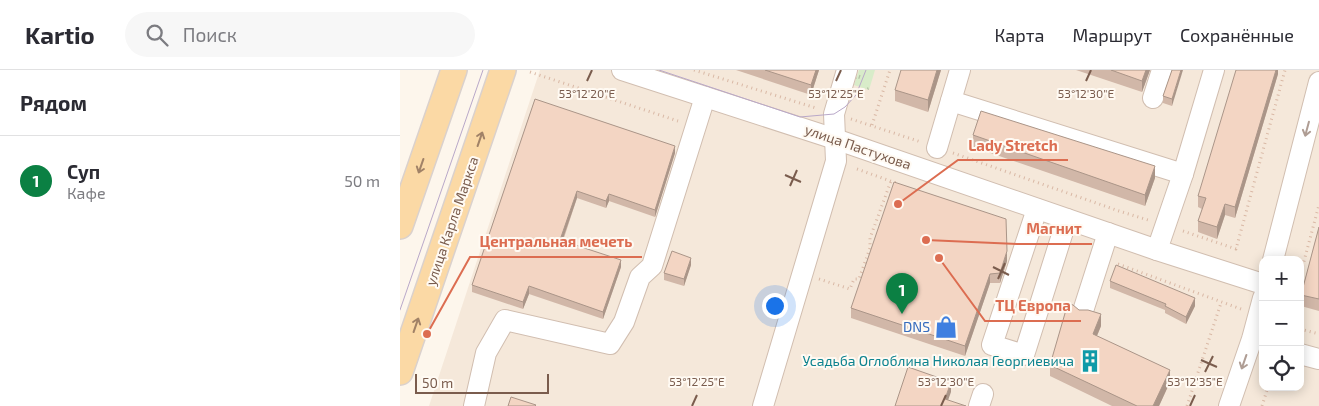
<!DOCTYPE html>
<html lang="ru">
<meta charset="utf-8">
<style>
body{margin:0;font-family:"Exo 2",sans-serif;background:#f7f7f7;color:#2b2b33}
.controls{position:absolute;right:15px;bottom:15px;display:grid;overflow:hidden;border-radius:10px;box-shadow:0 2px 12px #0003}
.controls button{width:45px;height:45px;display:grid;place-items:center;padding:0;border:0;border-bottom:1px solid #e1e1e2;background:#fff;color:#2b2b33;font:25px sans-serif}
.scale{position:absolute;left:15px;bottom:12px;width:134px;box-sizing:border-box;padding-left:5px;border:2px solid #7a5c4d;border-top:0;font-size:14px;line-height:18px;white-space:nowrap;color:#7a5c4d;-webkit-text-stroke:4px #fffaf3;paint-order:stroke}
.you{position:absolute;left:374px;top:235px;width:18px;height:18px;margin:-12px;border:4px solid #fff;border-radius:50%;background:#1a73e8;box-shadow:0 0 0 8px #1a73e833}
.badge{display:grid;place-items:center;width:32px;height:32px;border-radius:50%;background:#0b8043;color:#fff;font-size:16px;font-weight:700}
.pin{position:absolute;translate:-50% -41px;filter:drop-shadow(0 1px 2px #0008)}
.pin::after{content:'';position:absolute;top:26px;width:18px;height:15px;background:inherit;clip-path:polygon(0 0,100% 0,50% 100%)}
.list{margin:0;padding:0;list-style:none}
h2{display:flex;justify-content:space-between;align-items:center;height:65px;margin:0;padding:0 20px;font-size:21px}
h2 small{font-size:16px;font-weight:400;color:#7c7c81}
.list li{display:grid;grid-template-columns:32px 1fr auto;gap:15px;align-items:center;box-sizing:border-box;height:90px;padding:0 20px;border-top:1px solid #e1e1e2}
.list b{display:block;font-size:19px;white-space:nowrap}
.list p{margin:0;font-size:16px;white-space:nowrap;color:#7c7c81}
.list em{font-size:16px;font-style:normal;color:#7c7c81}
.icon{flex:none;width:28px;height:28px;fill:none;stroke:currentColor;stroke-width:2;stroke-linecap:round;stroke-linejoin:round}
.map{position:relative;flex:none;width:919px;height:336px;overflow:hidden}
header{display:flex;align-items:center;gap:30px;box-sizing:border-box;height:70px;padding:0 25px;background:#fff;border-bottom:1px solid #e1e1e2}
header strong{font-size:24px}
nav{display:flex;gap:28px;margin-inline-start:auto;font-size:18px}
.search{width:350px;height:45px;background:#f7f7f7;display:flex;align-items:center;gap:12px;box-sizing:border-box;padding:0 18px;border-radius:28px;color:#7c7c81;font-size:19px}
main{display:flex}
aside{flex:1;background:#fff}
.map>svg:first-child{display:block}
.residential{fill:#f5e8da;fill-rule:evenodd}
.grass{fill:url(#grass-tufts)}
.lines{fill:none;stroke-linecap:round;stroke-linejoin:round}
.minor-casing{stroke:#d1beb0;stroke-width:22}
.major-casing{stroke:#dad1cd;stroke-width:28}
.path{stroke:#d9b8a5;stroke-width:3;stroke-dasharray:1 4;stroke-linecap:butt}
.minor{stroke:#fff;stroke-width:20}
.major{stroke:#fbd9a5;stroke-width:25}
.tram{stroke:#b9a8c9;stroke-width:1}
.wall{fill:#d1b7a8}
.shaded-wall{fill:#aa9588}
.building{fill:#f3d5c3;stroke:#aa9588}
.oneway{stroke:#af9d94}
.oneway2{stroke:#a18267}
.ticks{fill:none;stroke:#7a5c4d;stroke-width:2}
.labels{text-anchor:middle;stroke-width:4;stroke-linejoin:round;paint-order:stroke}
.street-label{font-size:14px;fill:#7a5c4d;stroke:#fffaf3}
.shop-label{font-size:14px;fill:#366cbe;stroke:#fffaf3;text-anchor:end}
.culture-label{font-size:14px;fill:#0d838f;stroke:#fffaf3;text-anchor:end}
.ticks-label{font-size:12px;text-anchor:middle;fill:#7a5c4d;stroke:#fffaf3;stroke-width:4;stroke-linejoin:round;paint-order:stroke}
.leader{fill:none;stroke:#dc6d51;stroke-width:2}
.callout-dot{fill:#dc6d51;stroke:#fffaf3;stroke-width:2}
.callout-label{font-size:15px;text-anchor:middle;font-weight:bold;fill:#dc6d51;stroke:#fffaf3;stroke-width:4;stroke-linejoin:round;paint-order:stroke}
</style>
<header>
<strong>Kartio</strong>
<div class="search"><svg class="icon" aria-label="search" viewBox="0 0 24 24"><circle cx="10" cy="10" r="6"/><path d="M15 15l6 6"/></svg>Поиск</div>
<nav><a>Карта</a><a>Маршрут</a><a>Сохранённые</a></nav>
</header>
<main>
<aside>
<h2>Рядом<small></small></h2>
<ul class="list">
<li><span class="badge">1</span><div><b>Суп</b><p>Кафе</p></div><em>50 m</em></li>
</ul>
</aside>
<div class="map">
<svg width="919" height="336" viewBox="0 0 919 336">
<defs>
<pattern id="grass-tufts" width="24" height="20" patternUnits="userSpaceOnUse" patternTransform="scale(1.25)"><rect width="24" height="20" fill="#d8ecc9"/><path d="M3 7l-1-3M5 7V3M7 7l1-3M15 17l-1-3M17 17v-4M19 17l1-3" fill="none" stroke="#b4c2a5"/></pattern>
</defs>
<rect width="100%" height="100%" fill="#fdf6ec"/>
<path class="residential" d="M140,0h779v336h-890zM863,190h37v127h-37z"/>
<path class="grass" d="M459,0h16l-6,20 -15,-5z"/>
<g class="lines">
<defs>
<g id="minor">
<path d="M222,0l213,69 322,111 106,34"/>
<path d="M753,28l9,-28"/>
<path d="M551,31l232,73"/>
<path d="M537,78l23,-78"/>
<path d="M637,139l-45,136 32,10 43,-136"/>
<path d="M757,180l26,-76 31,-104"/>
<path d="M873,190l46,-178"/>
<path d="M683,241l25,-78"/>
<path d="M900,284l19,5"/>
<path d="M74,336l12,-53 19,-33 105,24 14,-22 16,-45 12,-11 53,-169"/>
<path d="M363,336l73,-245 -2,-47 13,-44"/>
<path d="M579,336l4,-12"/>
<path d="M829,336l23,-67 11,-41"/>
</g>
<g id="major">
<path d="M0,156l54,-156"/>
<path d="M0,302l103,-302"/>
</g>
</defs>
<use href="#minor" class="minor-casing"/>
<use href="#major" class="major-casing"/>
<g class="path">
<path d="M294,0l122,38"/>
<path d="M130,2l148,49"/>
<path d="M451,49l70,23"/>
<path d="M472,55l18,-55"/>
<path d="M553,83l166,58 29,9"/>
<path d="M457,99l39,14"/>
<path d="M783,161l53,18 49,-179"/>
<path d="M718,194l123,45"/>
<path d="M900,206l19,-71"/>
<path d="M419,209l31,10 4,-10h5l11,-31v-10l21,-57"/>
<path d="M900,259l19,5"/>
<path d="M787,336l34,-103"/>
<path d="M862,336l6,-19"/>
</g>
<use href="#minor" class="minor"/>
<use href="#major" class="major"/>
<g class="tram">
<path d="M259,0l141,47 34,-3 11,-7 11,-12 10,-25"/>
<path d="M0,240l83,-240"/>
</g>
</g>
<g class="wall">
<path d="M336,0h83l-8,25z"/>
<path d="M541,0l-13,42 -33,-11v-11z"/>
<path d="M676,0h74l-8,22z"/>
<path d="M772,0v36l-9,-3v-7z"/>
<path d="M878,0v4l-43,144 -10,-3 -8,24 -19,-7v-11l4,-12 -4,-2v-11z"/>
<path d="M135,29l140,54 -20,64 -46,-16 -3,7 -29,-10 -14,43 58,26 -18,52 -74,-25 -6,15 -51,-17v-7z"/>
<path d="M573,65l182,43 -10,28 -172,-59z"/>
<path d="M919,157v84l-18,-5v-11z"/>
<path d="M607,191l-7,22h-10l-25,73 -114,-38v-10z"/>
<path d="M291,195l-7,21 -20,-6v-7z"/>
<path d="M710,211l85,25 -9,18 -21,-11v-3l-55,-22z"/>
<path d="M679,240l22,16 -4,10 73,46 -11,24h-47l-62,-30v-11z"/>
</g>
<g class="shaded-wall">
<path d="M416,0h3l-8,25v-10z"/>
<path d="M537,0h4l-13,42v-12z"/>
<path d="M746,0h4l-8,22v-11z"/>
<path d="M781,0h2l-11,36v-7z"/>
<path d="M876,0h2v4l-43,144v-11z"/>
<path d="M275,76v7l-20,64v-7z"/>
<path d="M755,96v12l-10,28v-11z"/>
<path d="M177,121v7l-17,49v-7z"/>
<path d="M209,124v7l-3,7v-7z"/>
<path d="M825,134v11l-8,24v-12z"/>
<path d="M607,181v10l-7,22v-10z"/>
<path d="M291,188v7l-7,21v-7z"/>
<path d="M221,190v7l-18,52v-7z"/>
<path d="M590,204v9l-25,73v-10z"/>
<path d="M129,216v8l-6,15v-7z"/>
<path d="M795,228v8l-9,18v-7z"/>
<path d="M701,244v12l-8,19v-11z"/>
<path d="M770,300v12l-11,24h-6z"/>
<path d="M551,312v10l-5,14 -1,-7z"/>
</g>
<g class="building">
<path d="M365,0h51l-5,15z"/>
<path d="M501,0h36l-9,30 -33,-10z"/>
<path d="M711,0h35l-4,11z"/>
<path d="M772,0h9l-9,29 -9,-3z"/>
<path d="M836,0h40l-41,137 -10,-3 -8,23 -19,-6 8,-23 -8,-2z"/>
<path d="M135,29l140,47 -20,64 -46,-16 -3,7 -29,-10 -17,49 61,20 -18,52 -74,-26 -6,16 -51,-17z"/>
<path d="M581,41l174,55 -10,29 -172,-60z"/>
<path d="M494,112l112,37 1,32 -7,22 -10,1 -25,72 -114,-38z"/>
<path d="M919,157v72l-18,-4z"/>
<path d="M272,181l19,7 -7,21 -20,-6z"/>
<path d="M716,195l79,33 -9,19 -21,-11 1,-2 -56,-23z"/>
<path d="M668,233l5,2 6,5h9l13,4 -8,20 77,36 -17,36h-16l-87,-41z"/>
<path d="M508,297l43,15 -6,17 21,7h-71z"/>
<path d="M111,327l25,8 -1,1h-27z"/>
</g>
<defs><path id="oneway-shaft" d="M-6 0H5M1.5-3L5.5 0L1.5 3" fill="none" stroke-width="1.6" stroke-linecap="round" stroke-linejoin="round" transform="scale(1.25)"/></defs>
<g class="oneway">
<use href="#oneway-shaft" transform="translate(907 59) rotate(105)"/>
<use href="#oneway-shaft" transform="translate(844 292) rotate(109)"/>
</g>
<g class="oneway2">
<use href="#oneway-shaft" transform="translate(80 69) rotate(-71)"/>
<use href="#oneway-shaft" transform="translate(21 96) rotate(109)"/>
<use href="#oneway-shaft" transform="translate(16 255) rotate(-71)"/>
</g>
<path class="ticks" d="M187,11l5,-11M436,11l5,-11M686,11l5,-11M385,105l16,7M390,116l7,-16M593,197l16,8M598,209l7,-16M801,290l16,7M805,302l8,-16M292,336l5,-11M541,336l5,-11M790,336l5,-11"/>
<defs>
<symbol id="shop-bare" viewBox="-9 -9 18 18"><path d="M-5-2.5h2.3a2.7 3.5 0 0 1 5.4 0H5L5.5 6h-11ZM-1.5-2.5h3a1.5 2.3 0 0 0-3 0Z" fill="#3f7fe0" stroke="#fffaf3" stroke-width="2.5" paint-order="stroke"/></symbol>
<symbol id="building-bare" viewBox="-9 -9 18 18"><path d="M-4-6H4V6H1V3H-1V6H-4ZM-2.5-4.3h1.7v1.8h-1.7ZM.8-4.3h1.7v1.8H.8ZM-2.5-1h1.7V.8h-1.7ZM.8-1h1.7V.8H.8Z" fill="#0f9aa8" stroke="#fffaf3" stroke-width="2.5" paint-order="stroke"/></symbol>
</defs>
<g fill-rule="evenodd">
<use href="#shop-bare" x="530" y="241" width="32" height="32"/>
<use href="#building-bare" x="674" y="275" width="32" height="32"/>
</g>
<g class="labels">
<g class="street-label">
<text transform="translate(458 77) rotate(19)" y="5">улица Пастухова</text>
<text transform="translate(52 151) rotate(-71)" y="5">улица Карла Маркса</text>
</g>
<g class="shop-label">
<text x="530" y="262">DNS</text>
</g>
<g class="culture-label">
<text x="674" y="296">Усадьба Оглоблина Николая Георгиевича</text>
</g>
</g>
<g class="ticks-label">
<text x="187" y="28">53°12'20"E</text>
<text x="436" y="28">53°12'25"E</text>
<text x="686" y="28">53°12'30"E</text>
<text x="297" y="316">53°12'25"E</text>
<text x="546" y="316">53°12'30"E</text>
<text x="795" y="316">53°12'35"E</text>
</g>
<path class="leader" d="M498 134L558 90H668M526 170L617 174H692M27 264L70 187H242M539 188L585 251H681"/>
<g class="callout-dot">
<circle cx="498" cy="134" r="5"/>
<circle cx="526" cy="170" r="5"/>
<circle cx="27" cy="264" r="5"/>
<circle cx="539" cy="188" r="5"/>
</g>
<g class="callout-label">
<text x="613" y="81">Lady Stretch</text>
<text x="654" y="164">Магнит</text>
<text x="156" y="177">Центральная мечеть</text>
<text x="633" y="241">ТЦ Европа</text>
</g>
</svg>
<div class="controls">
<button>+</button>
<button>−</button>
<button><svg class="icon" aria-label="locate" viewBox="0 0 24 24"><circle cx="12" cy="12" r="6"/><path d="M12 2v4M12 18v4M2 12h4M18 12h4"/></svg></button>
</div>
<div class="scale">50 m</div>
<div class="you"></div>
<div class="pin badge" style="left:502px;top:244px">1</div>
</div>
</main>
